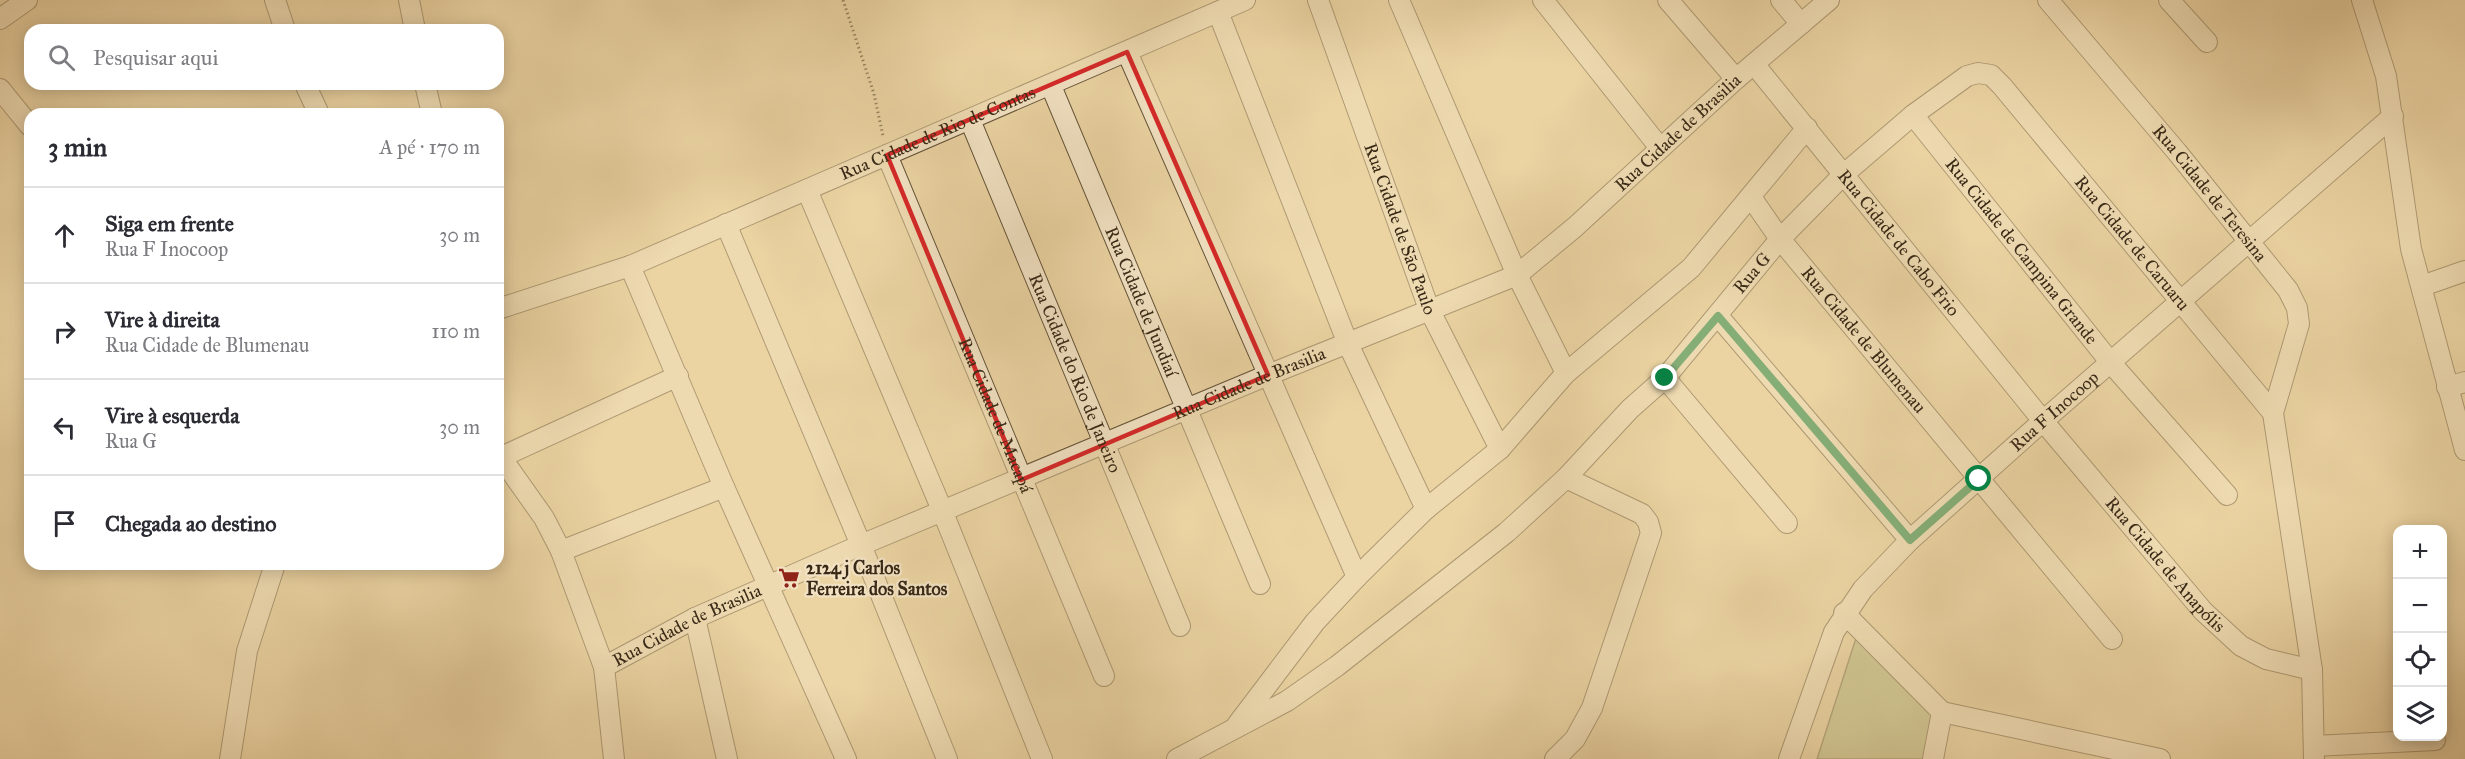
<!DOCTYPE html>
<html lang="pt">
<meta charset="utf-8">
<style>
body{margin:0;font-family:"IM FELL Great Primer",serif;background:#f2f2f3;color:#2b2b33}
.controls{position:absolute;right:18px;bottom:18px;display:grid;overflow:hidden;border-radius:12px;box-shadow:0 3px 15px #0003}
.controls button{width:54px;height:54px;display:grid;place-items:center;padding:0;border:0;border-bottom:2px solid #e1e1e2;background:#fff;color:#2b2b33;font:30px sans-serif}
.stop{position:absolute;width:18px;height:18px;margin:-14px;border:4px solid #0b8043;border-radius:50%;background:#fff}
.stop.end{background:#0b8043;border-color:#fff;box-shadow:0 2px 6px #0008}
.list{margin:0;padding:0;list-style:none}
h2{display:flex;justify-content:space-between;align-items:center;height:78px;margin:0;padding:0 24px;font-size:26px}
h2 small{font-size:20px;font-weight:400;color:#7c7c81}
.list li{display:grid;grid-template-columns:39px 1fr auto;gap:18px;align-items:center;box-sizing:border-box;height:96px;padding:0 24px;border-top:2px solid #e1e1e2}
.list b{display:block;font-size:22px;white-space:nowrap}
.list p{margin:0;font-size:20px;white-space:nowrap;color:#7c7c81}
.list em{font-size:20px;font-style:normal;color:#7c7c81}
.icon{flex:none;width:33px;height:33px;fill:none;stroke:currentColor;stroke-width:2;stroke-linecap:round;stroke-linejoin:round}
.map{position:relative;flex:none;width:2465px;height:759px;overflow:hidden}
.search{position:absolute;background:#fff;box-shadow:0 3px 15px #0003;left:24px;top:24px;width:480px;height:66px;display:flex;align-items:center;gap:15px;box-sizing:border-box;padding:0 21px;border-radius:18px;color:#7c7c81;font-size:22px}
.panel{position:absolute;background:#fff;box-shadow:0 3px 15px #0003;left:24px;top:108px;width:480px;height:462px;border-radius:18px}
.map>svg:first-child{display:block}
.green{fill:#b6bc86;stroke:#77724e;stroke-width:1.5}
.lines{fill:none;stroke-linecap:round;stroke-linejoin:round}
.minor-casing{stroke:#65543a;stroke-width:22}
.path{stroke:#382917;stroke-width:3;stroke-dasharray:1.5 3;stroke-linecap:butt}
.minor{stroke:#f2e2c3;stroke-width:20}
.route{stroke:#0b8043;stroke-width:8}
.marked{fill:none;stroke:#d62828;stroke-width:4.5;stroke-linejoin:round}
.labels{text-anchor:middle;stroke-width:4.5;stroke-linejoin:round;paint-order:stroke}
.street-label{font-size:18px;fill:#382917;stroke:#f2e2c3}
.poi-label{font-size:18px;font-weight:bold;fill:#382917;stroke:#f2e2c3;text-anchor:start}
</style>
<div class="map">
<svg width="2465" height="759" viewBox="0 0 2465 759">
<rect width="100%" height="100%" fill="#ebd3a2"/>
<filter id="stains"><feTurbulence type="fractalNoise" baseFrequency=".00333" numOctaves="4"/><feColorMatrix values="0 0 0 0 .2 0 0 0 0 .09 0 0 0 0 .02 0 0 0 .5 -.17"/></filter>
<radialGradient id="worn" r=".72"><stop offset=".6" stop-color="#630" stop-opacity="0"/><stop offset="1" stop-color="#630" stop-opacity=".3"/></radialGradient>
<path class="green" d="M1857,635l82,76 -10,48h-112z"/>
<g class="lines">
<defs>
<g id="minor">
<path d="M275,0l10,30"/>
<path d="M409,0l6,30"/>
<path id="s1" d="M1318,0l111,309 71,140"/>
<path d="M1399,0l118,275 49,98"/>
<path d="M1543,0l117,148"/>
<path d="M1668,0l68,79"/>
<path d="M1781,0l20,24"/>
<path id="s2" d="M2048,0l129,152 111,138 9,18 2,16 -26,89 39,257 2,89"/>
<path d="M2169,0l38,42"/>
<path d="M2362,0l24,76 25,173 54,201"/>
<path d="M1218,12l130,332 78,165"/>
<path d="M0,19l27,-19"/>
<path d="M1127,52l230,525"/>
<path id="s3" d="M1754,64l289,357 160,190 38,35 25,13 46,11"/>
<path d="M305,84l14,30"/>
<path d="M425,84l7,30"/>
<path id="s4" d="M1051,86l209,498"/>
<path d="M0,89l30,37"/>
<path id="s5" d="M1913,115l198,248 116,132"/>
<path id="s6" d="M970,120l210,506"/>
<path id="s7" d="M887,155l217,521"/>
<path d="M807,190l135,320 100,249"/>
<path id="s8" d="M1751,197l29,42 332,400"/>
<path d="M726,224l135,321 86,214"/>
<path d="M630,266l94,221 122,272"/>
<path d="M2422,286l43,-15"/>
<path id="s9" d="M498,309l132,-43 615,-266"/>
<path d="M1718,316l192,224"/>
<path d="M1665,378l122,145"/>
<path d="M2447,387l18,-5"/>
<path d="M498,453l46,65 17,33 43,116 10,92"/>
<path d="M499,458l179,-82"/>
<path d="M561,551l163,-64"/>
<path d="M1844,613l98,99 218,47"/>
<path d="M695,618l32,141"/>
<path id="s10" d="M604,667l91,-49 166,-73 407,-170 249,-100 58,-48 161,-148 93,-79"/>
<path d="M1237,725l78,-103 42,-45 69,-68 74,-60 66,-76 125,-105 116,-140"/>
<path d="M2314,746l121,-6"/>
<path d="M230,759l17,-108 28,-87"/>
<path id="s11" d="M1177,759l110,-58 50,-35 170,-134 59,-54 64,-69 35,-31 115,-139 63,-64 70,-60 54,-39 11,-3 13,2 11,11 271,327"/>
<path d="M1555,759l20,-20 17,-31 59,-175 -3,-11 -6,-8 -76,-36"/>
<path id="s12" d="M1789,759l45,-127 29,-43 47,-49 133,-119 350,-305"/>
<path d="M1933,759l9,-47"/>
</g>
</defs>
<use href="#minor" class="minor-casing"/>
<path class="path" d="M843,0l31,94 9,42"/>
<use href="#minor" class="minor"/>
</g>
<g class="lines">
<path class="route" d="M1665,378l53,-62 192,224 69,-61"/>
</g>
<path d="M0 0H2465V759H0ZM1127,52l141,323 -247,105 -134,-325z" fill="#ebd3a2" fill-opacity=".55" fill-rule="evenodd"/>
<path class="marked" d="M1127,52l141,323 -247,105 -134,-325z"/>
<defs>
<symbol id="supermarket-bare" viewBox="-9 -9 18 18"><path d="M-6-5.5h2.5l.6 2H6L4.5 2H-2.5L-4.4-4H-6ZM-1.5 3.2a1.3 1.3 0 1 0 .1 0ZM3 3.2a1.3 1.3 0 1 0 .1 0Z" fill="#8f2418" stroke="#f2e2c3" stroke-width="2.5" paint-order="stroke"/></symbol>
</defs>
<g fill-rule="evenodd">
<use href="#supermarket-bare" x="774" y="563" width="30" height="30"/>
</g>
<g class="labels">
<g class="street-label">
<text dy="6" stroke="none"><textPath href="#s10" startOffset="1209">Rua Cidade de Brasilia</textPath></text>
<text dy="6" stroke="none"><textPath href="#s9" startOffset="474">Rua Cidade de Rio de Contas</textPath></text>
<text dy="6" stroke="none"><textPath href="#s2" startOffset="252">Rua Cidade de Teresina</textPath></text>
<text dy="6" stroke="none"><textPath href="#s1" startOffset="243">Rua Cidade de São Paulo</textPath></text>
<text dy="6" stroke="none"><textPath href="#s3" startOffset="230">Rua Cidade de Cabo Frio</textPath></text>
<text dy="6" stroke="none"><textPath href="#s11" startOffset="1296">Rua Cidade de Caruaru</textPath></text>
<text dy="6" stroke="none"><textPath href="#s5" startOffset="174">Rua Cidade de Campina Grande</textPath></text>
<text dy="6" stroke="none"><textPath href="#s11" startOffset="759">Rua G</textPath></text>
<text dy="6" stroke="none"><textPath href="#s4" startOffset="234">Rua Cidade de Jundiaí</textPath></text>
<text dy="6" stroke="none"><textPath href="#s8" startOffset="182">Rua Cidade de Blumenau</textPath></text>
<text dy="6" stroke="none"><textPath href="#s6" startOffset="274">Rua Cidade do Rio de Janeiro</textPath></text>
<text dy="6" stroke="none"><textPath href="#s10" startOffset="705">Rua Cidade de Brasilia</textPath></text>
<text dy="6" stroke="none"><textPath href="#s12" startOffset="448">Rua F Inocoop</textPath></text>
<text dy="6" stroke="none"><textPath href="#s7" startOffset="282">Rua Cidade de Macapá</textPath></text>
<text dy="6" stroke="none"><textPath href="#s3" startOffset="648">Rua Cidade de Anapólis</textPath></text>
<text dy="6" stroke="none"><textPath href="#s10" startOffset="93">Rua Cidade de Brasilia</textPath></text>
</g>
<g class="poi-label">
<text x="806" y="574">2124 j Carlos<tspan x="806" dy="21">Ferreira dos Santos</tspan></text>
</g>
</g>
<rect width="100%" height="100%" filter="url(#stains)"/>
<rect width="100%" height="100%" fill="url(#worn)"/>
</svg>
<div class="controls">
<button>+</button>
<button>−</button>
<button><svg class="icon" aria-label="locate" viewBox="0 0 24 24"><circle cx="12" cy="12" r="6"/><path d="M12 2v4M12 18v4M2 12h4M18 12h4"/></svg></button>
<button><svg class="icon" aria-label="layers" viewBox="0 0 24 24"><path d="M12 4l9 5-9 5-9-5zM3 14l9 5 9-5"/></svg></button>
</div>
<div class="stop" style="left:1979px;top:479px"></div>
<div class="stop end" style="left:1665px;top:378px"></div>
<div class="search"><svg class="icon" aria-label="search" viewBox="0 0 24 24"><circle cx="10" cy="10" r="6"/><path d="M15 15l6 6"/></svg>Pesquisar aqui</div>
<section class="panel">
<h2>3 min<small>A pé · 170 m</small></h2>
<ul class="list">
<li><svg class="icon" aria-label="ahead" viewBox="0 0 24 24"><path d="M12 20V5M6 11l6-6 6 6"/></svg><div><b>Siga em frente</b><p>Rua F Inocoop</p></div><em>30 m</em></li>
<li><svg class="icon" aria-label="right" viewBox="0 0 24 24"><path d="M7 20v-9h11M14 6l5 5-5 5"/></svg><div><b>Vire à direita</b><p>Rua Cidade de Blumenau</p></div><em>110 m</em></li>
<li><svg class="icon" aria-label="left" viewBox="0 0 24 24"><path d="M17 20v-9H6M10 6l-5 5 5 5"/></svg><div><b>Vire à esquerda</b><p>Rua G</p></div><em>30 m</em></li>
<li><svg class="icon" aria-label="arrive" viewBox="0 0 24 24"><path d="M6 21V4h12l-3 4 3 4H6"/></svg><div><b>Chegada ao destino</b></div></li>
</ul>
</section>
</div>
